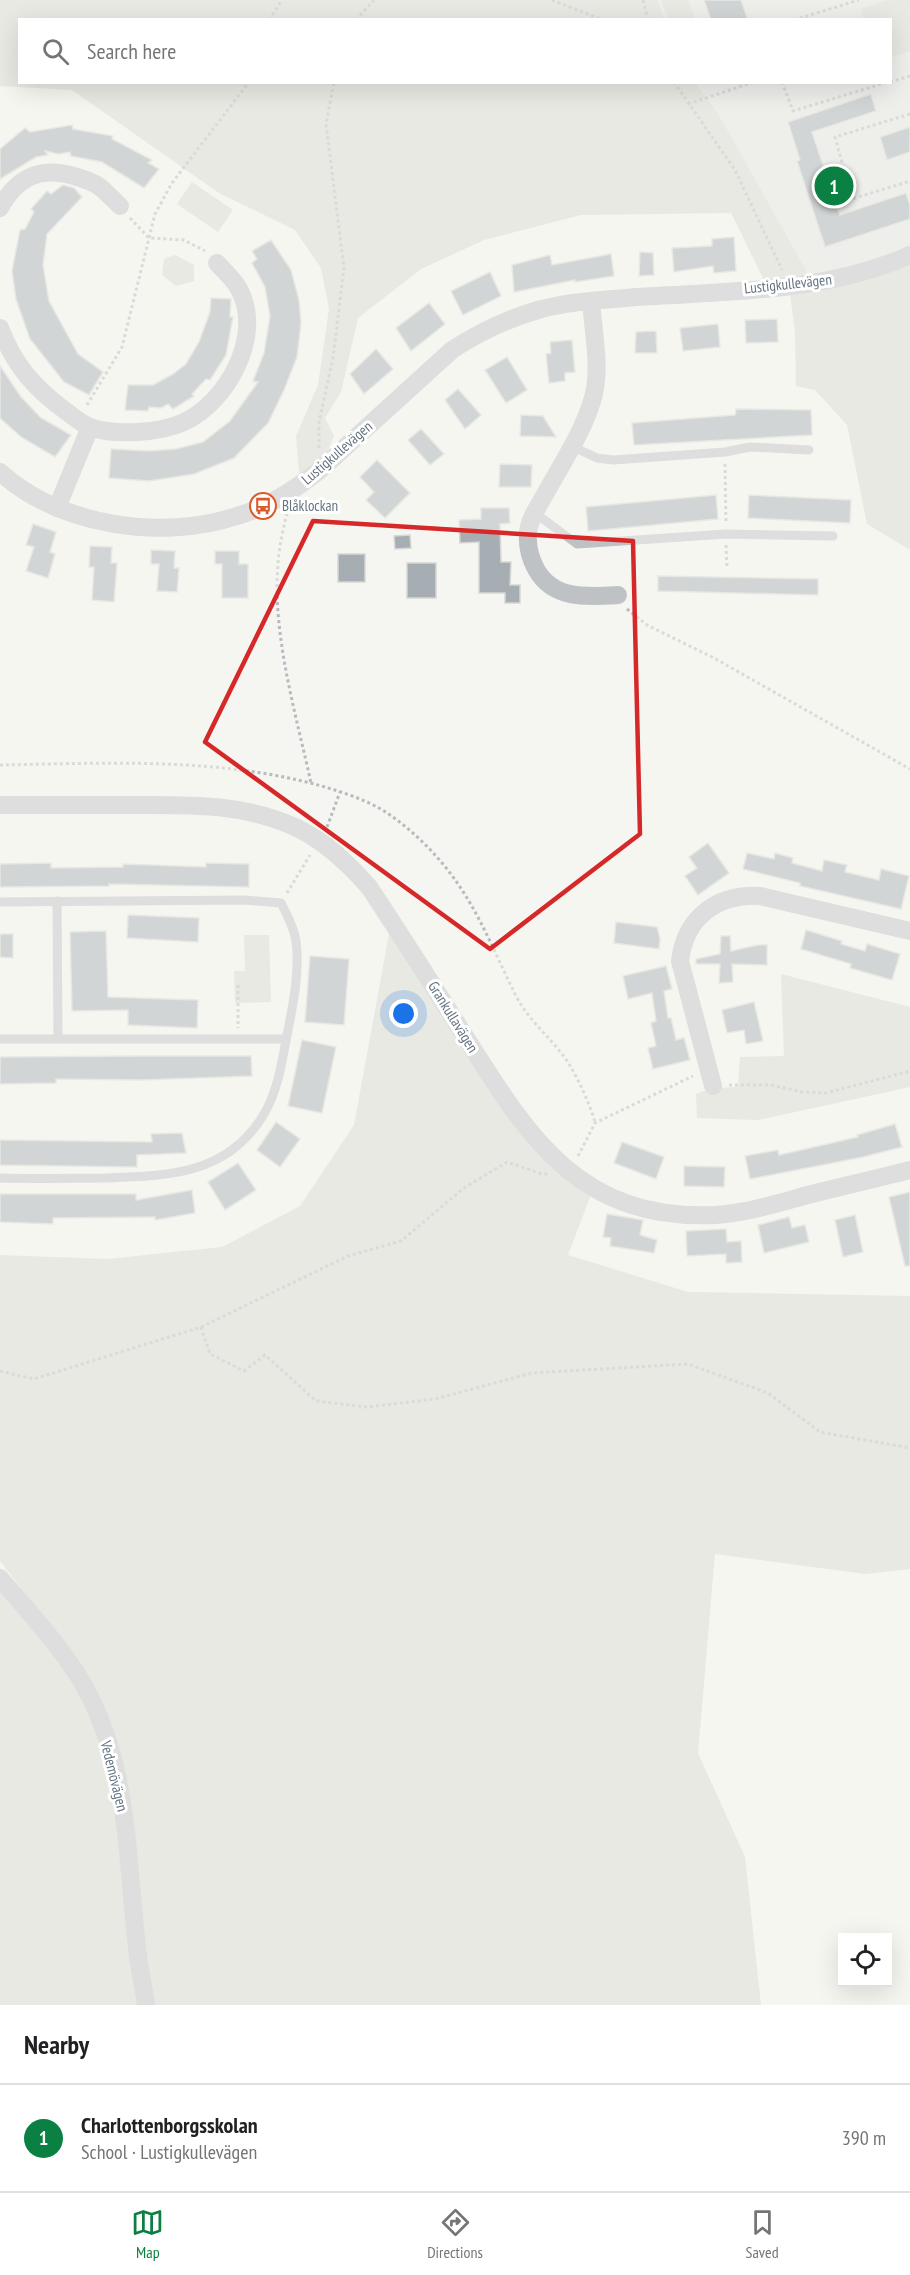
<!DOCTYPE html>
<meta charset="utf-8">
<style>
body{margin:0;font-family:"PT Sans Narrow",sans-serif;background:#f2f2f2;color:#202124}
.controls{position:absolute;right:18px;bottom:18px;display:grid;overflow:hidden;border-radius:0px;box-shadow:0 6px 24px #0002}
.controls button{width:54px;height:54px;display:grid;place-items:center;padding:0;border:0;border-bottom:2px solid #e0e0e0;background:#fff;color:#202124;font:30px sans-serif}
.you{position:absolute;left:404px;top:1014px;width:21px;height:21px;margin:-15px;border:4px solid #fff;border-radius:50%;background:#1a73e8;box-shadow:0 0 0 9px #1a73e833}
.badge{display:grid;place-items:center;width:39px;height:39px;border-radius:50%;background:#0b8043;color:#fff;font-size:20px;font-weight:700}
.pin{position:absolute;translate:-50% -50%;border:3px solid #fff;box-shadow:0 2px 6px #0006}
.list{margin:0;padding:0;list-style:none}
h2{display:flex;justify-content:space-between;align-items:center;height:78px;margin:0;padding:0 24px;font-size:26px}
h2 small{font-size:20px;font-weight:400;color:#757577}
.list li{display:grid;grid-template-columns:39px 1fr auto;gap:18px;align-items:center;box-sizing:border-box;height:108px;padding:0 24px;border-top:2px solid #e0e0e0}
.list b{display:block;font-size:22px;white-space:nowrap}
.list p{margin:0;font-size:20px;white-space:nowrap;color:#757577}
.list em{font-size:20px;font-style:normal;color:#757577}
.icon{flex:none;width:33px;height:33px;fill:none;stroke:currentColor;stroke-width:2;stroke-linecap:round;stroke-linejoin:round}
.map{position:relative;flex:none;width:910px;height:2005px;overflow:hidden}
.search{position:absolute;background:#fff;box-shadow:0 6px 24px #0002;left:18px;right:18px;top:18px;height:66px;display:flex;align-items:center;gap:15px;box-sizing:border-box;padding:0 21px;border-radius:0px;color:#757577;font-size:22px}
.sheet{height:186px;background:#fff}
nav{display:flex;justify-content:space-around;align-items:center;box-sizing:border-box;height:84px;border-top:2px solid #e0e0e0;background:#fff;font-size:16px;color:#757577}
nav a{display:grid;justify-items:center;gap:3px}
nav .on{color:#0b8043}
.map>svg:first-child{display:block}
.built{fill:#e5e6e5}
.green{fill:#d4dad1}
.building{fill:#a7aeb3;stroke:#d6d6d4;stroke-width:1.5}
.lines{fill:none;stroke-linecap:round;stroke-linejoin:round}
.path{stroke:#b8bbbd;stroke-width:3;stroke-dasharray:3 3;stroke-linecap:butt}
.service{stroke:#bec2c5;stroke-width:9}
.minor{stroke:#bec2c5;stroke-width:18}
.marked{fill:none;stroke:#d62828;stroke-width:4.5;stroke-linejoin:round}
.labels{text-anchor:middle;stroke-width:6;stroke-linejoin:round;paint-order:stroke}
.street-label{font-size:15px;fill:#657481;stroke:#fff}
.poi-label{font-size:15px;fill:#657481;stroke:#fff;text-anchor:start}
</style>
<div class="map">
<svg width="910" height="2005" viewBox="0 0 910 2005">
<rect width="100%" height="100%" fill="#f5f5f1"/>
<path class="built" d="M658,0h252v256l-98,26 -93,-167 -24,-32 195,-1v-62l-226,-1z"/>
<g class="green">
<path d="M0,0h658l6,19 -644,1v62l675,1 24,32 93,166 98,-25v294l-43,-26 -20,-99 -32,-35 -19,-4 -1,-53 -6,-48 -22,1 -36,-73 -150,2 -97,25 -63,29 -63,49 -17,74 -16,26 9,18 -14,32 -20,18 -4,-50 22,-51 11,-76 -8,-41 -26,-38 -76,-37 -147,-103 -72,-4z"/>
<path d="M661,0h27l7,19h-27z"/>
<path d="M888,0h22v51l-19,6 -1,-37 -26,-1 -3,-10z"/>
<path d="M192,182l41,28 -15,22 -41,-28z"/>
<path d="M175,255l19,10v16l-18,5 -14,-11 2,-16z"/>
<path d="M393,912l147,223 55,49 -27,71 120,37 222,4v273l-45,5 -150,-20 -17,199 47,104 16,148h-761v-437l77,93 -77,-100v-306l107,4 115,-12 78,-41 54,-81z"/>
<path d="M244,935h25l2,67 -36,1 -1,-32h11z"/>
<path d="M781,974l129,33v80l-152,33 -61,-2 -1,-24 16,-6 26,-1 2,-30 44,-1z"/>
</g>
<g class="building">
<path d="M704,0h37l7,20h-37z"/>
<path d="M871,94l5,17 -64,21 28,83 66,-22 4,12v14l-85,28 -28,-86 3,-1 -12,-38z"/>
<path d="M72,125l1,4 40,7 -1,3 40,21 -4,3 11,6 -15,19 -42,-26 -31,-6 -1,-4 -11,2 -14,-3 3,4 -12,2 -36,22v-30l25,-21 5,4z"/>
<path d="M910,127v25l-23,8 -7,-23z"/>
<path d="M63,185l11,3 8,9 -35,37 -4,31 6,36 29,53 25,18 -14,23 -25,-13 -34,-43 -14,-40 -4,-28 8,-41 5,-1 9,-17 -3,-3 16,-18 4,3z"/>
<path d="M734,237l2,34 -22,2 -1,-7 -39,6 -2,-24 40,-2v-7z"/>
<path d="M271,240l20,30 8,30 2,23 -4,34 -13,33 -16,33 -34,35 -40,16 -45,7 -40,-3 2,-29 37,2 28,-2 27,-7 27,-21 28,-39 -5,-1 11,-28 6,-37 -5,-29 -13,-24 5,-4 -5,-8z"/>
<path d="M640,252l13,1 1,22 -15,1z"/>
<path d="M611,254l3,22 -39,6v-2l-61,12 -2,-27 38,-10 2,10z"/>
<path d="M490,272l11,24 -38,19 -12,-24z"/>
<path d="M211,298l20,1 -1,18h3l-7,38 -16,25 -4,-1 -14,15 2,2 -21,13 -5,-5 -7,4 -12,-1 -1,4 -23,-1 3,-25h25l20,-11 13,-10 13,-22 11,-30z"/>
<path d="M429,303l16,21 -34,27 -15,-23z"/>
<path d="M777,319l1,23 -32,1 -1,-23z"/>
<path d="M718,324l2,23 -37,4 -3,-23z"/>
<path d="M656,331l1,22h-22l1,-21z"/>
<path d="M572,340l3,32 -10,1v8l-16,2 -3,-29 5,-1 -1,-11z"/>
<path d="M376,349l17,20 -29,25 -14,-20z"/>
<path d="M507,357l20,33 -21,13 -21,-33z"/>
<path d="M0,366l21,31 20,21 30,17 -16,22 -34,-20 -21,-19z"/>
<path d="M458,389l23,26 -16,14 -20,-29z"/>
<path d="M736,409l75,1 1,25 -178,10 -2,-22 103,-8z"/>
<path d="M521,415l22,1 13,21 -36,-1z"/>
<path d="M421,429l23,25 -14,11 -22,-25z"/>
<path d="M377,460l33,33 -25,25 -19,-18 8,-8 -14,-15z"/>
<path d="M500,464l32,1 -1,22h-32z"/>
<path d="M716,495l2,24 -130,12 -2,-24z"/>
<path d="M749,495l102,5 -1,23 -102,-5z"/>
<path d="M481,508h28l1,15 -10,1 1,38h10l-1,23h10v18h-15v-10h-26v-51l-19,1 -1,-23 22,-1z"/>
<path d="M33,524l23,8 -6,20 5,2 -7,24 -22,-7 8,-24 -8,-2z"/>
<path d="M410,535l1,13 -16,1 -1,-13z"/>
<path d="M90,546l22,1 -1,16h6l-3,39 -22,-2 2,-33h-5z"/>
<path d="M151,550l24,1 -1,17h5l-2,24 -20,-1 2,-27h-8z"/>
<path d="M215,551h24v13h9v34h-26v-34h-7z"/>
<rect x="338" y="554" width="27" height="28"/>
<rect x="407" y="563" width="29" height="35"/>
<path d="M658,576l160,3v16l-160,-4z"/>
<path d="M708,843l21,30 -31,22 -13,-19 12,-8 -8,-11z"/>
<path d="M747,853l27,6 1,-6 18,5 -1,5 30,8 2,-11 23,5 -2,7 34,8 2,-11 28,7 -8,33 -101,-23v-3l-57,-14z"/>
<path d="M51,863v5l72,-1v-3l83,3v-4l43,1v23l-140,-3v2l-109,1v-23z"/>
<path d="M128,915l71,3 -1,24 -71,-4z"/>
<path d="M616,922l41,5 3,12 -1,10 -45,-6z"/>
<path d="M806,930l36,11 -1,3 24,7 2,-7 33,10 -8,26 -42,-12 1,-4 -50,-15z"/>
<path d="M106,931l2,66 90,3 -1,28 -69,-3v-15l-56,1 -2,-79z"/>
<path d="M0,934h13v24l-13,-1z"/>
<path d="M721,936h9l1,15 27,-6h9v20l-35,-1 1,18 -14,1 1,-19h-24v-5l24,-5z"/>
<path d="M310,956l39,3 -5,66 -39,-3z"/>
<path d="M666,966l6,23 -8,2 4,27h3l5,22 8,-2 6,22 -37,9 -5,-21 8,-2 -5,-23 5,-2 -4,-28 -24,6 -5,-23z"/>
<path d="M754,1002l9,39 -17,3 -2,-14 -17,3 -5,-23z"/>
<path d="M302,1040l34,7 -14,66 -34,-7z"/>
<path d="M141,1056h110l1,20 -111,4 -85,-1v4l-56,1v-27z"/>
<path d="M276,1122l24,17 -20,28 -23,-17z"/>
<path d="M895,1124l7,23 -39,10 -113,22 -5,-23 33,-6 1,5 79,-18 -1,-2z"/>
<path d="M182,1133l4,20 -49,2v12l-137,-2v-25l152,2 -1,-8z"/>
<path d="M622,1142l42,15 -8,22 -42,-16z"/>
<path d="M238,1163l18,27 -31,20 -17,-28z"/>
<path d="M684,1166l41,1 -1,20 -40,-1z"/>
<path d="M192,1190l3,23 -40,7v-3l-102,1v6l-53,-2v-28h136v6z"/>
<path d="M910,1192v74h-5l-16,-69z"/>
<path d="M607,1214l36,6 -3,15 17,5 -3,13 -44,-7 1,-8 -8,-1z"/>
<path d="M855,1215l8,37 -20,5 -8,-37z"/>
<path d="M789,1217l3,11 13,-3 4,17 -45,11 -6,-28z"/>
<path d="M726,1229l1,13 14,-1 1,21 -16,1v-9l-39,2 -1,-25z"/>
</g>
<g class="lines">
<g class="path">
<path d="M552,0l51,20"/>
<path d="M643,0l5,20"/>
<path d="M269,20l13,-20"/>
<path d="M356,20l18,-20"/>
<path d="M794,20l65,-20"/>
<path d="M674,82l61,88 47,100"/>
<path d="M782,82l11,29 95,-29"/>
<path d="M890,82l20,-6"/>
<path d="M688,104l66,-22"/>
<path d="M910,114l-75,23 17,62 58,-18"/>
<path d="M130,218l19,20 35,2 21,11"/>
<path d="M87,405l35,-58 33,-133 17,-31 77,-101"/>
<path d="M319,448v-26l14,-64 11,-90 -18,-144 8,-42"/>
<path d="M725,464l1,59"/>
<path d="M287,513c-4,17 -8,34 -9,51 -6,71 18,150 33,219"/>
<path d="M726,545l1,22"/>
<path d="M627,609l20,16 67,33 196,111"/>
<path d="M0,765c107,-2 221,-8 325,22 20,6 41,13 59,24 28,18 55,45 74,73 24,35 39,74 58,112 14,27 38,44 53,68 11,18 20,39 26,58"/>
<path d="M327,827l13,-35"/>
<path d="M287,893l23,-38"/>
<path d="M238,985v43"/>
<path d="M729,1085h42l31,7 24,1 84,-22"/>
<path d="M578,1156l17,-33 98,-47"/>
<path d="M201,1327l9,27 34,17 21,-16 51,46 51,6 68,-8 97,-26 156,-9 80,29 52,39 90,16"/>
<path d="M0,1371l34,8 167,-52 147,-71 53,-15 63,-53 43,-26 35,12h6"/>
</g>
<g class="service">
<path d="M571,446l26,12 16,2 112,-8 25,-5 59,3"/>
<path d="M535,513l42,31 149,-10 107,2"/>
<path d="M57,901l1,138"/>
<path d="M0,902l245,-2 36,3c6,12 13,24 15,38 4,31 -3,64 -9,94 -5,27 -9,55 -23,79 -36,61 -96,62 -159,64 -35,0 -70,1 -105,0"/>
<path d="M0,1039h286"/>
</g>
<g class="minor">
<path d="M0,208c17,-31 40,-42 74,-32 9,3 18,5 26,11 7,6 14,13 20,19"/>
<path d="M591,301c2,32 11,69 1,100 -10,33 -31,64 -48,95 -6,11 -15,23 -16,37 -1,13 2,25 8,36 17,31 51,28 82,26"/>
<path d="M0,328c14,37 35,61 67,84 7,5 15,12 23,15 24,9 71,6 94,-5 43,-20 79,-85 56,-131 -5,-11 -15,-19 -23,-28"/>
<path d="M0,472c60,54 161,69 237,44 31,-9 57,-26 83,-46l132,-120c26,-17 55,-31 86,-40 32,-9 66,-10 99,-13 91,-6 188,-4 273,-42"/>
<path d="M57,508l33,-81"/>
<path d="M0,805c41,0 83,0 124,0 58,0 117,-3 171,22 30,14 53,36 74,60 32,48 63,97 94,146 64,102 115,188 252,182 31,-2 60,-11 89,-19 35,-9 71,-17 106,-26"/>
<path d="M713,1086l-33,-125c5,-44 37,-67 80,-65l150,35"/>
<path d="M0,1578c25,30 56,63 77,96 54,84 49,187 61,282 2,16 6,33 8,49"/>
</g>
</g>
<path d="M0 0H910V2005H0ZM313,521l320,20 7,293 -150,115 -285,-207z" fill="#f5f5f1" fill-opacity=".55" fill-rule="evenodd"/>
<path class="marked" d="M313,521l320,20 7,293 -150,115 -285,-207z"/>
<defs>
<symbol id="bus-ring" viewBox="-11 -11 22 22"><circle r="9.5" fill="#fff" stroke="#da5a2c" stroke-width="1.5"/><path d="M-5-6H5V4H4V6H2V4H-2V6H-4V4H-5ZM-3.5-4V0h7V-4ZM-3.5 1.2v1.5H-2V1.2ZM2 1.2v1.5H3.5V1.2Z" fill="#da5a2c"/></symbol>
</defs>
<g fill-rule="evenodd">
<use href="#bus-ring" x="248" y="491" width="30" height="30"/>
</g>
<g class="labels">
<g class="street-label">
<text transform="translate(788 284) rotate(-6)" y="5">Lustigkullevägen</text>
<text transform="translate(337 453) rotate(-41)" y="5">Lustigkullevägen</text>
<text transform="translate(453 1017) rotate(58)" y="5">Grankullavägen</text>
<text transform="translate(114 1776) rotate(76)" y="5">Vedemövägen</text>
</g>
<g class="poi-label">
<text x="282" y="511">Blåklockan</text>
</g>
</g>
</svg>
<div class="controls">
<button><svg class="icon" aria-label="locate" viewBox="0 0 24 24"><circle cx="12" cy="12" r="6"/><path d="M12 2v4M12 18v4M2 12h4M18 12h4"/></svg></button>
</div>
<div class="you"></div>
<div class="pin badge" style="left:834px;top:186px">1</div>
<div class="search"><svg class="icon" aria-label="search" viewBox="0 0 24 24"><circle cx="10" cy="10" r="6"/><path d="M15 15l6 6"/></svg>Search here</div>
</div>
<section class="sheet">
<h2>Nearby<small></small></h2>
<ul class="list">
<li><span class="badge">1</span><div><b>Charlottenborgsskolan</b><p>School · Lustigkullevägen</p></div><em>390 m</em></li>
</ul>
</section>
<nav>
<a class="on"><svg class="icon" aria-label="map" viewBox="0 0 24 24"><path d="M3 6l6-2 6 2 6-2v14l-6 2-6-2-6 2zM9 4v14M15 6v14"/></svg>Map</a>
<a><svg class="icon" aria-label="directions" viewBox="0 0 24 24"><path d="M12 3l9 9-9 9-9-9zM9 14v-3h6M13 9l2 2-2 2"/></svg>Directions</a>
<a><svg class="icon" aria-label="saved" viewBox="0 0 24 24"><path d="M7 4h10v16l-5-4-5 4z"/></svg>Saved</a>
</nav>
